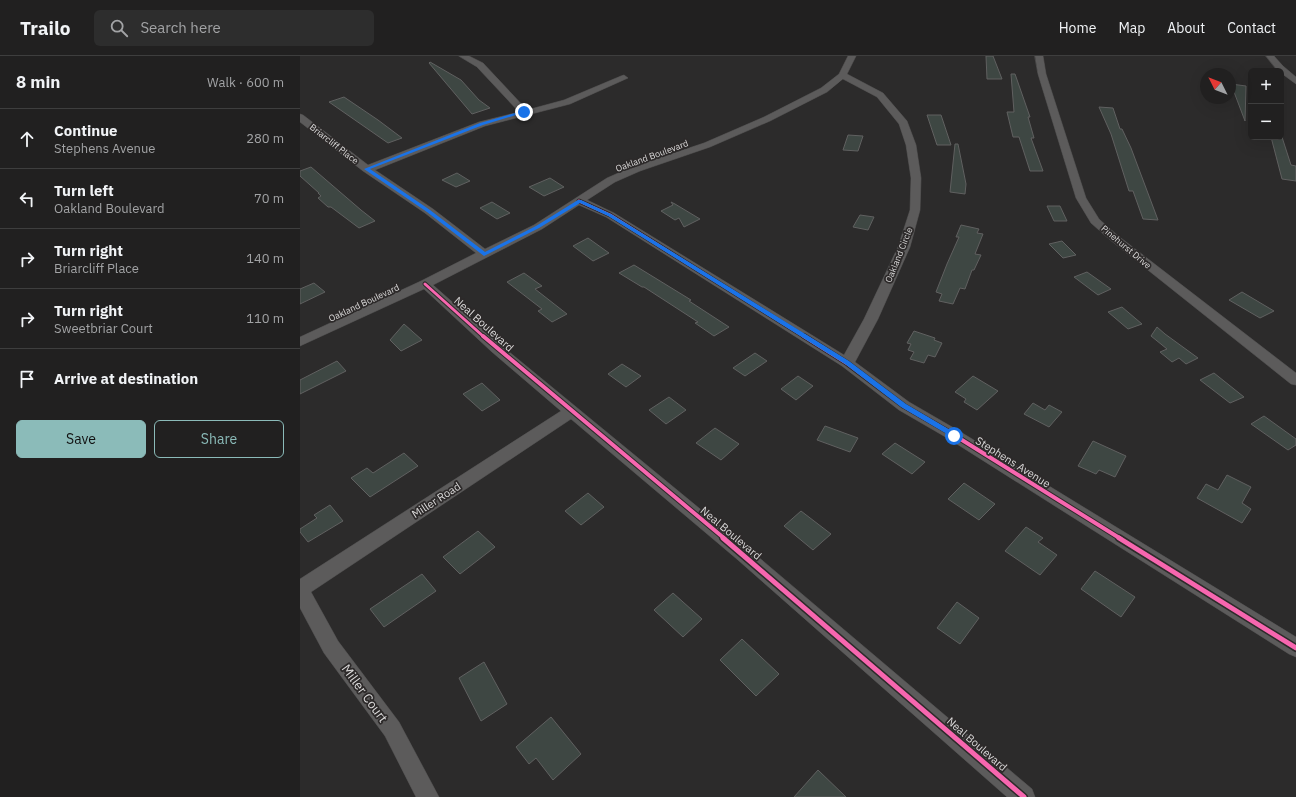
<!DOCTYPE html>
<meta charset="utf-8">
<style>
body{margin:0;font-family:"IBM Plex Sans",sans-serif;background:#2d2d2d;color:#f1f3f6}
.controls{position:absolute;right:12px;top:12px;display:grid;overflow:hidden;border-radius:6px;box-shadow:0 4px 16px #0002}
.controls button{width:36px;height:36px;display:grid;place-items:center;padding:0;border:0;border-bottom:1px solid #3e3e3e;background:#212020;color:#f1f3f6;font:20px sans-serif}
.compass{position:absolute;left:900px;top:12px;width:36px;height:36px;border-radius:50%;background:#212020;box-shadow:0 4px 16px #0002;rotate:312deg}
.stop{position:absolute;width:12px;height:12px;margin:-9px;border:3px solid #1a73e8;border-radius:50%;background:#fff}
.stop.end{background:#1a73e8;border-color:#fff;box-shadow:0 1px 4px #0008}
.list{margin:0;padding:0;list-style:none}
h2{display:flex;justify-content:space-between;align-items:center;height:52px;margin:0;padding:0 16px;font-size:17px}
h2 small{font-size:13px;font-weight:400;color:#a2a3a5}
.list li{display:grid;grid-template-columns:26px 1fr auto;gap:12px;align-items:center;box-sizing:border-box;height:60px;padding:0 16px;border-top:1px solid #3e3e3e}
.list b{display:block;font-size:15px;white-space:nowrap}
.list p{margin:0;font-size:13px;white-space:nowrap;color:#a2a3a5}
.list em{font-size:13px;font-style:normal;color:#a2a3a5}
.actions{display:flex;gap:8px;padding:12px 16px}
.actions a{flex:1;padding:9px 0;border:1px solid #8bbbb9;border-radius:6px;text-align:center;font-size:14px;color:#8bbbb9}
.actions .main{background:#8bbbb9;color:#111}
.icon{flex:none;width:22px;height:22px;fill:none;stroke:currentColor;stroke-width:2;stroke-linecap:round;stroke-linejoin:round}
.map{position:relative;flex:none;width:996px;height:741px;overflow:hidden}
header{display:flex;align-items:center;gap:24px;box-sizing:border-box;height:56px;padding:0 20px;background:#212020;border-bottom:1px solid #3e3e3e}
header strong{font-size:19px}
nav{display:flex;gap:22px;margin-inline-start:auto;font-size:14px}
.search{width:280px;height:36px;background:#2d2d2d;display:flex;align-items:center;gap:10px;box-sizing:border-box;padding:0 14px;border-radius:6px;color:#a2a3a5;font-size:15px}
main{display:flex}
aside{flex:1;background:#212020}
.map>svg:first-child{display:block}
.building{fill:#3e4743;stroke:#606060}
.lines{fill:none;stroke-linecap:round;stroke-linejoin:round}
.street-casing{stroke:#484747;stroke-width:1}
.street{fill:#5c5b5b;fill-rule:evenodd}
.cycleway-far2-casing{stroke:#2d2a2a;stroke-width:5}
.cycleway-far1-casing{stroke:#2d2a2a;stroke-width:6}
.cycleway-casing{stroke:#2d2a2a;stroke-width:8}
.cycleway-far2{stroke:#f766af;stroke-width:3}
.cycleway-far1{stroke:#f766af;stroke-width:4}
.cycleway{stroke:#f766af;stroke-width:5}
.route{fill:#1a73e8}
.labels{text-anchor:middle;stroke-width:3.5;stroke-linejoin:round;paint-order:stroke}
.far-street-label{font-size:9px;fill:#dbdada;stroke:#2d2a2a}
.street-label{font-size:11px;fill:#dbdada;stroke:#2d2a2a}
.near-street-label{font-size:13px;fill:#dbdada;stroke:#2d2a2a}
</style>
<header>
<strong>Trailo</strong>
<div class="search"><svg class="icon" aria-label="search" viewBox="0 0 24 24"><circle cx="10" cy="10" r="6"/><path d="M15 15l6 6"/></svg>Search here</div>
<nav><a>Home</a><a>Map</a><a>About</a><a>Contact</a></nav>
</header>
<main>
<aside>
<h2>8 min<small>Walk · 600 m</small></h2>
<ul class="list">
<li><svg class="icon" aria-label="ahead" viewBox="0 0 24 24"><path d="M12 20V5M6 11l6-6 6 6"/></svg><div><b>Continue</b><p>Stephens Avenue</p></div><em>280 m</em></li>
<li><svg class="icon" aria-label="left" viewBox="0 0 24 24"><path d="M17 20v-9H6M10 6l-5 5 5 5"/></svg><div><b>Turn left</b><p>Oakland Boulevard</p></div><em>70 m</em></li>
<li><svg class="icon" aria-label="right" viewBox="0 0 24 24"><path d="M7 20v-9h11M14 6l5 5-5 5"/></svg><div><b>Turn right</b><p>Briarcliff Place</p></div><em>140 m</em></li>
<li><svg class="icon" aria-label="right" viewBox="0 0 24 24"><path d="M7 20v-9h11M14 6l5 5-5 5"/></svg><div><b>Turn right</b><p>Sweetbriar Court</p></div><em>110 m</em></li>
<li><svg class="icon" aria-label="arrive" viewBox="0 0 24 24"><path d="M6 21V4h12l-3 4 3 4H6"/></svg><div><b>Arrive at destination</b></div></li>
</ul>
<div class="actions"><a class="main">Save</a><a>Share</a></div>
</aside>
<div class="map">
<svg width="996" height="741" viewBox="0 0 996 741">
<rect width="100%" height="100%" fill="#2c2b2b"/>
<g class="building">
<path d="M686,0h7l9,23h-15z"/>
<path d="M130,6l31,18 18,20 11,8 -18,6 -43,-51z"/>
<path d="M711,18h4l15,43h-2l6,21h-3l12,33h-13l-11,-34h-6l-6,-25h7z"/>
<path d="M931,28l15,2 -1,35z"/>
<path d="M44,41l34,23 24,18 -14,5 -59,-41z"/>
<path d="M799,51l14,1 7,21h2l9,19 27,72 -15,-1 -10,-28h-4l-18,-57z"/>
<path d="M627,59h14l10,30h-14z"/>
<path d="M981,78l10,31 5,1v15l-14,-2 -11,-42h10z"/>
<path d="M548,79l15,1 -5,15 -15,-1z"/>
<path d="M655,88h3l8,40 -1,10 -15,-2z"/>
<path d="M11,111l50,43 14,11 -16,7 -28,-21h-3l-10,-9 3,-2 -3,-3h1l-19,-17v-5z"/>
<path d="M157,117l13,8 -14,6 -14,-7z"/>
<path d="M250,122l14,9 -20,9 -15,-9z"/>
<path d="M192,146l18,11 -13,6 -17,-11z"/>
<path d="M371,146l4,2 25,15 -16,8 -5,-9 -4,2 -14,-9 12,-6z"/>
<path d="M747,150h13l7,15h-13z"/>
<path d="M560,159l14,2 -6,13 -15,-3z"/>
<path d="M661,169l18,4 -2,4 6,1 -8,20 6,1 -7,15h-2l-7,19 -5,-1 -7,16 -14,-3 3,-7 -6,-2 11,-28 12,-27h-3z"/>
<path d="M288,182l21,15 -16,8 -20,-15z"/>
<path d="M762,185l14,14 -13,3 -14,-14z"/>
<path d="M334,209l57,35 -2,1 40,26 -15,9 -19,-13 3,-1 -54,-35h-2l-23,-14z"/>
<path d="M787,216l24,17 -13,6 -24,-18z"/>
<path d="M224,217l18,13 -7,3 32,25 -15,8 -14,-11 4,-2 -35,-27z"/>
<path d="M14,227l11,9 -25,12v-15z"/>
<path d="M942,236l32,19 -14,7 -31,-18z"/>
<path d="M822,251l20,17 -14,5 -20,-17z"/>
<path d="M104,268l18,16 -21,11 -11,-11z"/>
<path d="M857,271l8,7 33,24 -12,6 -7,-6 -7,4 -12,-10 7,-3 -16,-13z"/>
<path d="M614,275l21,7 -1,2 8,3 -7,14 -7,-2 -4,8 -14,-4 4,-7 -6,-2 3,-6 -4,-1z"/>
<path d="M455,297l12,8 -22,15 -12,-8z"/>
<path d="M37,305l9,10 -46,23v-14z"/>
<path d="M322,308l19,12 -15,11 -18,-13z"/>
<path d="M914,317l30,24 -14,6 -30,-23z"/>
<path d="M498,320l15,10 -17,14 -15,-11z"/>
<path d="M673,320l25,15 -21,19 -13,-8 2,-3 -11,-7z"/>
<path d="M182,327l18,17 -18,11 -19,-17z"/>
<path d="M369,341l17,13 -20,14 -17,-14z"/>
<path d="M733,347l12,7 4,-5 13,7 -13,15 -25,-13z"/>
<path d="M964,360l32,23v6l-8,5 -37,-26z"/>
<path d="M525,370l33,12 -8,14 -33,-12z"/>
<path d="M415,372l24,16 -18,16 -25,-17z"/>
<path d="M793,385l33,15 -11,21 -16,-7 -3,4 -18,-8z"/>
<path d="M595,387l30,19 -13,12 -30,-20z"/>
<path d="M104,397l14,13 -48,31 -19,-19 16,-10 6,5z"/>
<path d="M927,419l24,12 -9,16 9,6 -9,14 -45,-25 9,-14 12,6z"/>
<path d="M664,427l31,21 -16,16 -31,-21z"/>
<path d="M288,437l16,14 -23,18 -16,-14z"/>
<path d="M30,449l13,16 -35,21 -8,-10v-3l17,-11 -3,-3z"/>
<path d="M501,455l30,23 -18,16 -29,-24z"/>
<path d="M726,471l17,11 -5,4 19,13 -17,20 -35,-24z"/>
<path d="M178,475l17,16 -35,27 -17,-17z"/>
<path d="M795,515l40,26 -14,20 -40,-28z"/>
<path d="M122,518l14,17 -52,36 -14,-18z"/>
<path d="M373,537l29,26 -19,18 -29,-27z"/>
<path d="M657,546l22,16 -19,26 -23,-16z"/>
<path d="M442,583l37,35 -23,22 -36,-36z"/>
<path d="M184,606l23,42 -26,17 -22,-43z"/>
<path d="M251,661l30,37 -28,26 -17,-22 -7,6 -13,-17z"/>
<path d="M518,714l28,27h-52z"/>
</g>
<g class="lines">
<defs>
<g id="street">
<path d="M159,0h10l14,7 44,47 37,-10 57,-24 3,-1 4,3 -58,26 -85,22 -110,44 58,39 52,40 49,-24 73,-47 25,-11 72,-24 60,-26 57,-29 18,-14 9,-18h8l-9,18 36,19 24,28 9,24 5,33 -1,32 -10,37 -32,72 -23,43 54,40 50,29 337,206v20l-7,-3 -340,-215 -50,-29 -57,-44 -236,-149 -27,-12 -37,24 -109,56 69,61 248,204 282,239 3,8h-28l-269,-237 -167,-141 -260,173 27,49 61,81 40,75h-23l-31,-61 -61,-83 -24,-45v-29l261,-168 -69,-59 -68,-63 -124,57v-9l121,-56 55,-28 -51,-40 -62,-42 -63,-49v-8l3,1 65,50 111,-43 40,-10 -42,-45zM543,23l34,18 22,27 7,21 5,33 -1,32 -12,37 -34,72 -20,36 -230,-142 -27,-13 28,-18 25,-11 70,-24 60,-26 57,-29z"/>
<path d="M735,0h8l3,18 40,124 13,21 18,16 179,138v12l-5,-1 -182,-145 -18,-16 -15,-25 -38,-124z"/>
<path d="M966,0h8l9,10 13,11v7l-15,-11v-2l-4,-1z"/>
</g>
</defs>
<use href="#street" class="street-casing"/>
<use href="#street" class="street"/>
<defs>
<g id="cycleway-far2">
<path d="M279,145l31,14 195,122"/>
<path d="M125,228l59,53"/>
</g>
<g id="cycleway-far1">
<path d="M183,280l242,203"/>
<path d="M504,280l43,27 57,43 50,29 167,104"/>
</g>
<g id="cycleway">
<path d="M423,482l301,259"/>
<path d="M819,482l177,110"/>
</g>
</defs>
<use href="#cycleway-far2" class="cycleway-far2-casing"/>
<use href="#cycleway-far1" class="cycleway-far1-casing"/>
<use href="#cycleway" class="cycleway-casing"/>
<use href="#cycleway-far2" class="cycleway-far2"/>
<use href="#cycleway-far1" class="cycleway-far1"/>
<use href="#cycleway" class="cycleway"/>
</g>
<path class="route" d="M222,55l4,1 -43,13 -113,44 60,41 55,42 51,-26 42,-26h3l30,14 238,147 57,43 51,30v3h-5l-51,-30 -56,-43 -237,-148 -28,-13 -41,25 -55,28 -57,-44 -63,-43 116,-46z"/>
<g class="labels">
<g class="far-street-label">
<text transform="translate(34 88) rotate(38)" y="3">Briarcliff Place</text>
<text transform="translate(352 100) rotate(-20)" y="3">Oakland Boulevard</text>
<text transform="translate(826 191) rotate(40)" y="3">Pinehurst Drive</text>
<text transform="translate(599 199) rotate(-68)" y="3">Oakland Circle</text>
<text transform="translate(64 247) rotate(-25)" y="3">Oakland Boulevard</text>
</g>
<g class="street-label">
<text transform="translate(184 268) rotate(42)" y="4">Neal Boulevard</text>
<text transform="translate(713 406) rotate(32)" y="4">Stephens Avenue</text>
<text transform="translate(136 444) rotate(-33)" y="4">Miller Road</text>
<text transform="translate(431 477) rotate(40)" y="4">Neal Boulevard</text>
<text transform="translate(677 688) rotate(41)" y="4">Neal Boulevard</text>
</g>
<g class="near-street-label">
<text transform="translate(65 637) rotate(54)" y="5">Miller Court</text>
</g>
</g>
</svg>
<div class="controls">
<button>+</button>
<button>−</button>
</div>
<svg class="compass" viewBox="-18 -18 36 36"><path d="M0-13l5 13h-10z" fill="#e53935"/><path d="M0 13l5-13h-10z" fill="#a2a3a5"/></svg>
<div class="stop" style="left:654px;top:380px"></div>
<div class="stop end" style="left:224px;top:56px"></div>
</div>
</main>
